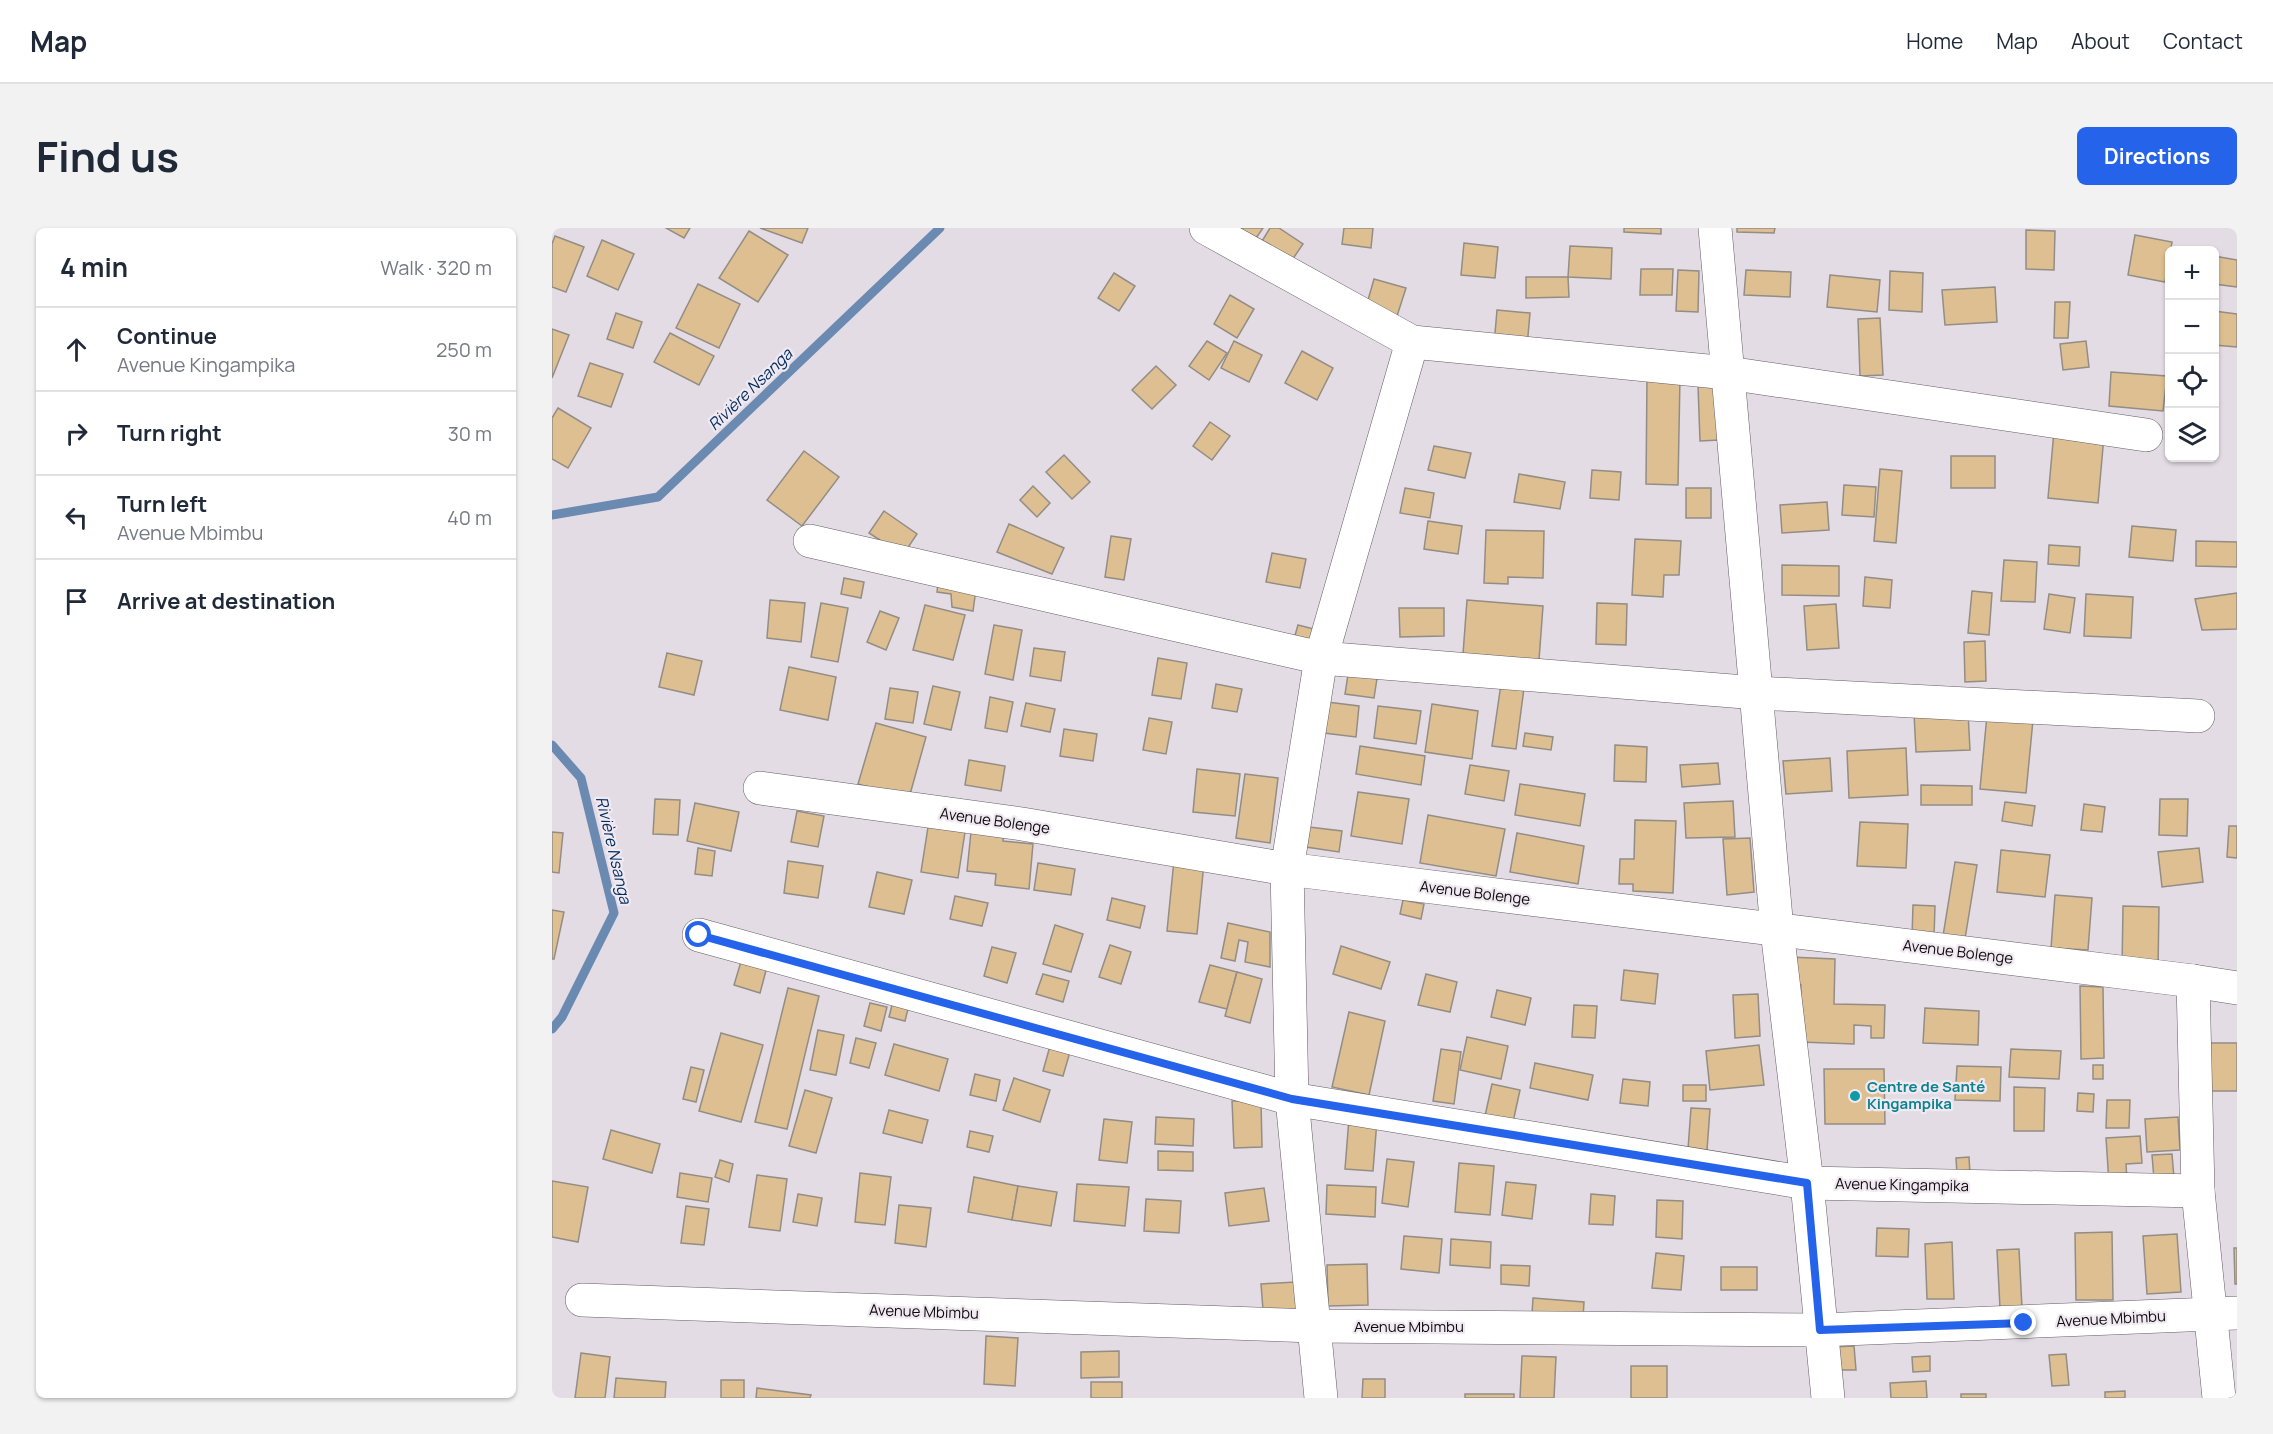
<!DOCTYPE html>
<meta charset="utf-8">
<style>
body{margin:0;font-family:Manrope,sans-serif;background:#f2f2f3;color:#1f2937}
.controls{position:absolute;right:18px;top:18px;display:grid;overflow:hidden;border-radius:9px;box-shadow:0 2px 4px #0004}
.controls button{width:54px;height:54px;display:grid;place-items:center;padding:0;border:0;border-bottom:2px solid #e0e1e3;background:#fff;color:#1f2937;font:30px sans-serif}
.stop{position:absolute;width:18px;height:18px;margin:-14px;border:4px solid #2563eb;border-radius:50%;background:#fff}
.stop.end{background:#2563eb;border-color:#fff;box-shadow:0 2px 6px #0008}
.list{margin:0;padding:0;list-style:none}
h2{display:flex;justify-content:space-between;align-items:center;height:78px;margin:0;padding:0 24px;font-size:26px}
h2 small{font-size:20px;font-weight:400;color:#747a83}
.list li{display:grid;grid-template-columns:39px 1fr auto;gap:18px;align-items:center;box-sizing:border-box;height:84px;padding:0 24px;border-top:2px solid #e0e1e3}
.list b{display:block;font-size:22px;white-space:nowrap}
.list p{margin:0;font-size:20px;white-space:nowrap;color:#747a83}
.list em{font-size:20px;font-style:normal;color:#747a83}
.icon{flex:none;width:33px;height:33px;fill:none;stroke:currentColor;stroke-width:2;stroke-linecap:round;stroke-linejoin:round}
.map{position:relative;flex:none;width:1685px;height:1170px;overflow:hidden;border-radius:9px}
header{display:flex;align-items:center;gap:36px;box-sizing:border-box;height:84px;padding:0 30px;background:#fff;border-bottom:2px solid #e0e1e3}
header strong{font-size:28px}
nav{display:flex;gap:33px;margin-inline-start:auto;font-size:21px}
.intro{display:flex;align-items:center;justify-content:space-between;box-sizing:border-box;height:144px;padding:0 36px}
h1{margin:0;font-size:42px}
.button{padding:15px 27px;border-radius:9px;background:#2563eb;color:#fff;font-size:21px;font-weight:700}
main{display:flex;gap:36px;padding:0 36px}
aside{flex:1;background:#fff;border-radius:9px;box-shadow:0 2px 4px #0004}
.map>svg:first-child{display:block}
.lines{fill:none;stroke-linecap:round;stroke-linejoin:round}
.stream{stroke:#6b8ab1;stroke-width:9}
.building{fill:#ddbf91;stroke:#938d85;stroke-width:1.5}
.minor-casing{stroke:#645d64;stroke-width:34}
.minor{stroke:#fff;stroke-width:33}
.route{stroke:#2563eb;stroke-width:8}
.culture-dot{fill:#0f9aa8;stroke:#f1e9f1;stroke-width:2}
.labels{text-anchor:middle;stroke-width:4.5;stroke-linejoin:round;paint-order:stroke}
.street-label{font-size:15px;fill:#0d0b0d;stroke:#f1e9f1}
.culture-label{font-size:15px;font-weight:bold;fill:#0d838f;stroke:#f1e9f1;text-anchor:start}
.water-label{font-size:16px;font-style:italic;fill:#012d5e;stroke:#f1e9f1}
</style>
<header>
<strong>Map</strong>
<nav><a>Home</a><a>Map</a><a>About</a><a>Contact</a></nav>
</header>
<div class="intro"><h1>Find us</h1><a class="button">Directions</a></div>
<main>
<aside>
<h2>4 min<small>Walk · 320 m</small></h2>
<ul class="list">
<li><svg class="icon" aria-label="ahead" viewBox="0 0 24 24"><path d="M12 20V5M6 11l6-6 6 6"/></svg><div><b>Continue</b><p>Avenue Kingampika</p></div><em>250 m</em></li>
<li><svg class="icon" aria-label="right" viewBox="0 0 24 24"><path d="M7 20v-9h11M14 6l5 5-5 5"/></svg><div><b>Turn right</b></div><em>30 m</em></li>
<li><svg class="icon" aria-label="left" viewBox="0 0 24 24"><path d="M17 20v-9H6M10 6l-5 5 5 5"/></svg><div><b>Turn left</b><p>Avenue Mbimbu</p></div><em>40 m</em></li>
<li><svg class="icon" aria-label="arrive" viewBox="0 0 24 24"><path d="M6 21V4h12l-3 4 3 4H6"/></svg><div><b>Arrive at destination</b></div></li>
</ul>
</aside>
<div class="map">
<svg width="1685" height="1170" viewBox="0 0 1685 1170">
<rect width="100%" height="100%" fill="#e4dce4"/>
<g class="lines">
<g class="stream">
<path d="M0,287l106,-18 282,-269"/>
<path d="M0,517l29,33 33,135 -52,104 -10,12"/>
</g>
</g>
<g class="building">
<path d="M114,0h24l-6,10z"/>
<path d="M208,0h48l-6,15z"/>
<path d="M686,0h25l-9,13z"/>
<path d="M718,0h9l24,16 -15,22 -29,-20z"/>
<path d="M792,0h29l-2,20 -29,-4z"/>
<path d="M1072,0h37v6l-37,-2z"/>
<path d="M1185,0h38l-1,5 -37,-1z"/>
<path d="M1474,2l29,1 -1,39 -28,-1z"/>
<path d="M197,3l39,24 -30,47 -39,-24z"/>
<path d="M1583,7l37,7 -7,40 -37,-7z"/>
<path d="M3,8l29,11 -18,45 -14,-5v-43z"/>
<path d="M50,12l32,14 -16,36 -31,-14z"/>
<path d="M912,15l34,4 -3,31 -34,-3z"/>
<path d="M1018,18l42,2 -1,31 -43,-2z"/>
<path d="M1662,28l23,4v27l-23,-3z"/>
<path d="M1089,41h32l-1,26h-32z"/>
<path d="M1126,42l21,1 -1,41 -22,-1z"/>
<path d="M1194,42l45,2 -1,25 -46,-2z"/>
<path d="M1338,43l33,2 -1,39 -33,-2z"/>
<path d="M562,45l21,13 -16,25 -21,-13z"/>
<path d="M1278,47l50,5 -3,32 -50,-5z"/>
<path d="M974,49h42l1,20 -43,1z"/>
<path d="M822,51l32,9 -9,28 -31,-9z"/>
<path d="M146,56l42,20 -21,44 -43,-20z"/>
<path d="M1443,59l2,35 -52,3 -3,-35z"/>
<path d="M678,67l24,14 -17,29 -23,-14z"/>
<path d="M1503,74h15l-2,36h-14z"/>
<path d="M945,82l33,3 -3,34 -33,-2z"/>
<path d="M1662,83l23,3v33l-23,-2z"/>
<path d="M64,85l26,9 -9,26 -26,-9z"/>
<path d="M1328,90l3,57 -23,1 -2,-57z"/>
<path d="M0,101l17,6 -17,43z"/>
<path d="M118,105l44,23 -15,29 -45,-23z"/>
<path d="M655,113l20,12 -18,27 -20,-14z"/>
<path d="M682,113l28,14 -13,27 -28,-14z"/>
<path d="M1534,113l3,26 -26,3 -3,-26z"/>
<path d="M750,123l31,17 -16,32 -32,-17z"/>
<path d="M38,135l33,11 -12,33 -33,-11z"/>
<path d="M604,138l20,19 -24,24 -20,-19z"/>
<path d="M1559,144l56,4 -4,35 -54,-5z"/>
<path d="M1095,148l33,1 -2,108 -32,-1z"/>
<path d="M1165,157l2,55 -19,1 -2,-55z"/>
<path d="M6,180l33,20 -23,40 -16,-9v-41z"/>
<path d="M658,194l20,14 -18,24 -19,-14z"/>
<path d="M1502,203l50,5 -6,67 -50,-5z"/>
<path d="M882,218l37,7 -6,25 -37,-8z"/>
<path d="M252,223l35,26 -37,49 -35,-26z"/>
<path d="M512,227l26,27 -18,17 -26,-27z"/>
<rect x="1399" y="228" width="44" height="32"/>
<path d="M1328,241l22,2 -6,72 -22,-2z"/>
<path d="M1040,242l29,2 -2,28 -29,-2z"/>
<path d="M967,246l46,8 -5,27 -46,-7z"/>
<path d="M1292,257l32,2 -2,30 -32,-2z"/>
<path d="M481,258l17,17 -13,14 -17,-17z"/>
<path d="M853,260l29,5 -4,25 -30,-5z"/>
<rect x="1134" y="260" width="25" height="30"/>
<path d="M1275,274l2,28 -47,3 -2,-28z"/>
<path d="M332,283l33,23 -14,21 -34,-22z"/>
<path d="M876,293l34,5 -4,28 -34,-5z"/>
<path d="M457,296l55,24 -12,26 -55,-22z"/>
<path d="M1580,298l44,4 -3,31 -44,-4z"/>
<path d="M934,302l58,1 -1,47 -35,-1v7l-24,-1z"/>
<path d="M559,308l20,3 -7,41 -19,-3z"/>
<path d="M1083,311l46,2 -2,34h-15l-1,22 -31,-2z"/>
<path d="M1644,313l41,1v25l-41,-1z"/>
<path d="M1497,317l31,2 -1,19 -31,-2z"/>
<path d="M720,325l34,6 -6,29 -34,-6z"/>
<path d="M1452,332l33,2 -2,40 -34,-1z"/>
<path d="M1230,337l57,1v30l-57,-1z"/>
<path d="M1313,349l27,3 -2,28 -27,-2z"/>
<path d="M292,350l20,4 -3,16 -20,-4z"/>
<path d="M386,355l38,6 -3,22 -21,-4 -1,-13 -14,-2z"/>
<path d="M1420,363l20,2 -3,42 -21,-2z"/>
<path d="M1685,365v36l-35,1 -7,-31z"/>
<path d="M1497,366l26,4 -5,35 -26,-4z"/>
<path d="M1534,366l47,3 -2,41 -47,-2z"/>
<path d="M218,372l35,3 -4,39 -34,-4z"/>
<path d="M915,372l76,6 -4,54 -76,-6z"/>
<path d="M269,375l27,5 -10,54 -27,-5z"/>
<path d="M1045,375l30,1 -1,41 -30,-1z"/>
<path d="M1284,376l3,44 -32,2 -3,-44z"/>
<path d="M373,377l40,10 -12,45 -40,-10z"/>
<path d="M847,380h45v28l-44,1z"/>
<path d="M328,383l19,7 -13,32 -19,-8z"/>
<path d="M442,397l28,5 -9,50 -28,-6z"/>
<path d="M746,397l16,4 -4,14 -16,-4z"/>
<path d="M1433,413l1,40 -21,1 -1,-40z"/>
<path d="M482,420l31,4 -4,29 -31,-5z"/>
<path d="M115,425l35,8 -8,34 -35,-8z"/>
<path d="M606,430l29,5 -6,36 -29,-4z"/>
<path d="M237,439l47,10 -8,43 -48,-10z"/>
<path d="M797,440l29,4 -4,26 -29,-4z"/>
<path d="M664,456l26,5 -5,23 -25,-4z"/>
<path d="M949,456l23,4 -8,61 -24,-3z"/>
<path d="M381,458l27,6 -9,38 -27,-6z"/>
<path d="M338,460l28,4 -5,31 -28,-4z"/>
<path d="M438,469l23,5 -6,30 -22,-4z"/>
<path d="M775,474l32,4 -3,31 -32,-4z"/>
<path d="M474,475l29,6 -5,23 -29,-6z"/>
<path d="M880,476l46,7 -6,48 -47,-7z"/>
<path d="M826,478l43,5 -5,33 -42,-6z"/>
<path d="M1416,484l2,38 -54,2 -2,-38z"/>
<path d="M1435,487l46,5 -7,73 -46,-4z"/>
<path d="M597,490l23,4 -6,32 -23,-4z"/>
<path d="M324,495l50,14 -17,61 -51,-14z"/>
<path d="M512,501l33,5 -4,27 -33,-5z"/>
<path d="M973,505l28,4 -2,13 -28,-4z"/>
<path d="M1063,517l32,2 -1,35 -32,-1z"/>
<path d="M808,518l65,10 -4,29 -65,-11z"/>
<path d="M1354,520l2,47 -59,3 -2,-47z"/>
<path d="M1278,530l2,33 -46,3 -3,-33z"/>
<path d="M417,532l36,6 -4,25 -36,-6z"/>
<path d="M1166,535l2,21 -38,3 -2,-22z"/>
<path d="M918,537l39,6 -5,30 -39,-7z"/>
<path d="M645,541l43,5 -5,42 -42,-4z"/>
<path d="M693,546l33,4 -8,65 -34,-5z"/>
<path d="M968,556l65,10 -5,32 -65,-11z"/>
<path d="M1369,557l51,1v19h-51z"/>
<path d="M806,564l51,7 -7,45 -51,-8z"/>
<path d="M103,571l25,1 -2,35 -25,-1z"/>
<path d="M1608,571h28l-1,37 -28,-1z"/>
<path d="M1181,573l2,36 -49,1 -2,-35z"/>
<path d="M1453,574l30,4 -3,20 -30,-5z"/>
<path d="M143,575l44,9 -8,39 -44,-10z"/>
<path d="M1532,576l21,3 -3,25 -21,-2z"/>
<path d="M245,583l27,5 -6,31 -27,-5z"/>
<path d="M876,587l77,14 -9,47 -76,-13z"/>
<path d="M1083,592l41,1 -3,72 -40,-2v-7h-14l1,-25h14z"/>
<path d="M420,594l32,3 -1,16 30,3 -4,45 -34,-4 1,-11 -29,-3z"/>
<path d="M1308,594l48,2 -2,44 -49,-2z"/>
<path d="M1677,598h8v32l-10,-1z"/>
<path d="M376,599l37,5 -7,46 -37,-6z"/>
<path d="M757,599l33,4 -3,21 -33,-5z"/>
<path d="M0,604l11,1 -4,40 -7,-1z"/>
<path d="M965,605l67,13 -6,38 -68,-12z"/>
<path d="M1198,610l4,54 -27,3 -4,-56z"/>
<path d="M146,620l17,3 -3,25 -17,-2z"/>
<path d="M1647,620l4,34 -41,5 -4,-35z"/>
<path d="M1449,622l49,5 -5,42 -48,-5z"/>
<path d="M622,632l30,3 -7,71 -30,-3z"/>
<path d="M236,633l35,5 -5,32 -34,-5z"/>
<path d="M1403,634l22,3 -13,80 -22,-3z"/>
<path d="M486,635l37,6 -4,26 -37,-5z"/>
<path d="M325,644l35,8 -8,34 -35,-7z"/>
<path d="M1503,667l37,3 -4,52 -37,-2z"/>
<path d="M403,668l33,7 -6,23 -32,-7z"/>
<path d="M560,670l33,8 -5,22 -33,-8z"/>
<path d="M851,672l21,4 -3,15 -21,-5z"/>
<path d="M1361,677l22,1 -1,31 -22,-1z"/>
<path d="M1571,678l36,1 -1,61 -36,-1z"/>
<path d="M0,682l12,2 -10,47h-2z"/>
<path d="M676,695l42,9v35l-25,-5 3,-20 -9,-2 -4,21 -14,-3z"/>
<path d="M503,697l28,9 -12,38 -28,-8z"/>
<path d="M558,717l21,7 -10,32 -22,-7z"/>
<path d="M789,718l49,16 -9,27 -48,-15z"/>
<path d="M440,719l24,6 -9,30 -23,-7z"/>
<path d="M191,727l25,8 -8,30 -26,-8z"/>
<path d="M1237,729l46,2 -1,45 51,1 -1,33h-13v-12l-17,-1v19l-54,-2 1,-57 -12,-1z"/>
<path d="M658,737l27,7 -10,37 -28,-7z"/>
<path d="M1072,742l34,4 -3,30 -34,-4z"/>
<path d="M685,744l25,7 -12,44 -25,-7z"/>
<path d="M491,746l26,7 -6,21 -27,-8z"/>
<path d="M874,746l31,8 -7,30 -32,-7z"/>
<path d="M1528,758l23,1 1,71 -23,1z"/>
<path d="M236,760l31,8 -32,133 -32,-7z"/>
<path d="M945,762l34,8 -6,27 -34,-8z"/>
<path d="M1206,766l2,42 -25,2 -2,-43z"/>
<path d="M342,769l16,4 -5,20 -16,-4z"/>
<path d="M318,775l17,4 -6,24 -17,-5z"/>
<path d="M1022,777l23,1 -2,32 -23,-1z"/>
<path d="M1373,780l54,3 -1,34 -55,-2z"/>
<path d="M797,784l36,9 -16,74 -37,-8z"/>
<path d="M266,802l26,5 -8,40 -26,-5z"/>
<path d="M169,805l42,12 -22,77 -42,-11z"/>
<path d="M915,809l41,9 -7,33 -41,-9z"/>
<path d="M304,810l20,5 -7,25 -19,-5z"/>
<rect x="1657" y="815" width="28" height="48"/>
<path d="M342,816l54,15 -9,32 -54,-16z"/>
<path d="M1207,817l5,40 -54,5 -4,-39z"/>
<path d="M498,818l20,6 -7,24 -20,-5z"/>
<path d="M889,821l20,3 -7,52 -21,-3z"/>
<path d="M1459,821l50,2 -2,28 -50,-2z"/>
<path d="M983,835l58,12 -5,25 -58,-12z"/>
<rect x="1541" y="837" width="10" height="14"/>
<path d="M1405,838l44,1 -1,34 -45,-1z"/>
<path d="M139,839l13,3 -8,32 -13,-3z"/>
<path d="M1272,841h60l1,55h-60z"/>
<path d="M423,846l25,6 -4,21 -26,-6z"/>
<path d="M462,850l36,12 -10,32 -37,-12z"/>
<path d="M1071,851l27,3 -2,24 -28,-3z"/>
<path d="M940,856l28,6 -7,32 -28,-6z"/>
<rect x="1131" y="857" width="23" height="16"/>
<path d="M1462,859l31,1 -1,43h-30z"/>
<path d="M253,862l27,8 -16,55 -27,-7z"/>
<path d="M1526,865l16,1 -1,18 -16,-1z"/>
<path d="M1555,872h23l-1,28h-23z"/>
<path d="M680,873h29l1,46 -28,1z"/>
<path d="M1139,880l19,1 -3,41 -19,-1z"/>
<path d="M337,882l39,10 -6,23 -39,-10z"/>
<path d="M604,889l38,2 -1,27 -38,-2z"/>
<path d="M1626,889l2,33 -33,2 -2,-33z"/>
<path d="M797,890l28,2 -4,51 -28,-2z"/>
<path d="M552,891l28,3 -5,41 -28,-3z"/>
<path d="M59,902l49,14 -8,29 -49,-14z"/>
<path d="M418,903l23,5 -4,16 -22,-5z"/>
<path d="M1588,908l2,27 -16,1 1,17 -18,2 -3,-45z"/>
<path d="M606,923l35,1v19l-35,-1z"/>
<path d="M1620,926l2,24 -20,1 -2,-24z"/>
<path d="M1417,929l1,17h-13l-1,-16z"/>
<path d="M835,931l27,3 -6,45 -26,-4z"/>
<path d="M168,932l13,4 -4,18 -14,-5z"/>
<path d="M907,935l35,3 -4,49 -35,-3z"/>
<path d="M128,945l32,5 -4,24 -31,-5z"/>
<path d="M308,945l31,4 -6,48 -30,-3z"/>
<path d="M205,947l30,4 -7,52 -31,-4z"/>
<path d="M422,949l44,9 -6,34 -44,-8z"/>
<path d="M0,953l36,6 -10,55 -26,-5z"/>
<path d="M954,954l30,3 -4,34 -30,-4z"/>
<path d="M525,956l52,3 -4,39 -51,-5z"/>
<path d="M775,957l49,2 -1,30 -49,-3z"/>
<path d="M466,958l39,6 -6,34 -39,-6z"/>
<path d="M712,960l5,33 -40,5 -4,-33z"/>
<path d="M246,966l24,4 -5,28 -24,-4z"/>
<path d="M1039,966l24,2 -2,29 -24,-1z"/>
<path d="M594,971l35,2 -2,32 -35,-2z"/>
<path d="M1105,972l26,1 -1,38 -26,-2z"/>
<path d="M347,977l32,3 -5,39 -31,-4z"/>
<path d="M134,978l23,3 -5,36 -23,-2z"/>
<path d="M1325,1000l32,1 -1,28 -32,-1z"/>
<path d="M1560,1004l1,68h-37l-1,-67z"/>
<path d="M1625,1006l4,58 -34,2 -4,-58z"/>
<path d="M852,1008l38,3 -3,34 -38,-4z"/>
<path d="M899,1011l40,3 -1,26 -40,-3z"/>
<path d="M1400,1014l2,57h-27l-2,-55z"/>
<path d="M1682,1020h3v36h-2z"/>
<path d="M1467,1021l3,59h-22l-3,-58z"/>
<path d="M1104,1025l28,3 -3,34 -29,-2z"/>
<path d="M815,1036l1,41 -40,1 -1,-41z"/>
<path d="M949,1037l29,1 -1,20 -28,-2z"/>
<rect x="1169" y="1039" width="36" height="23"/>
<path d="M743,1054l2,27 -34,1 -2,-26z"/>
<path d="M981,1070l51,4 -1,16 -51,-4z"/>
<path d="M434,1108l32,2 -3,48 -31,-2z"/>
<path d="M1302,1118l2,24h-22l-1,-23z"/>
<path d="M567,1123v26l-38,1v-26z"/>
<path d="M29,1125l29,4 -5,41h-30z"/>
<path d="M1514,1126l3,31 -17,1 -3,-31z"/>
<path d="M970,1128l34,1 -2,41h-34z"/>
<path d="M1378,1128v15l-17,1 -1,-15z"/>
<rect x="1079" y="1138" width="36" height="32"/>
<path d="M64,1150l50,4 -1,16h-51z"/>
<path d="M811,1151h22v19h-23z"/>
<rect x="169" y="1152" width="23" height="18"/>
<path d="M1374,1153l1,17h-36l-1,-15z"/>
<rect x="539" y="1154" width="31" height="16"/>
<path d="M205,1160l54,7 -1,3h-54z"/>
<path d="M1573,1163v7h-20v-6z"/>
<rect x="913" y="1166" width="49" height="4"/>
<rect x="1409" y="1166" width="25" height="4"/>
</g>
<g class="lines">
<defs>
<g id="minor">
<path d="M654,0l206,114 316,31 418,62"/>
<path d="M1163,0l62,702 30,253 21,215"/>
<path d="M258,313l511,117 436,35 441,23"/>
<path d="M208,560l262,36 265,45 906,112 44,7"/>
<path d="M147,707l593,164 515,84 391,8"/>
<path d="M1641,753l5,210 21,207"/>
<path d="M30,1072l732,26 506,4 417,-17"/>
<path d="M769,1170l-29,-299 -5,-230 34,-211 91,-316"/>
</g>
</defs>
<use href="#minor" class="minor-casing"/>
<use href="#minor" class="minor"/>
</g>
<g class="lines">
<path class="route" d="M147,707l593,164 515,84 13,147 204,-7"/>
</g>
<circle class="culture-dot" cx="1303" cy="868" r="6"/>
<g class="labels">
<g class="street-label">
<text transform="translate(443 593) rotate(8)" y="5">Avenue Bolenge</text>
<text transform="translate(923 665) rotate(7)" y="5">Avenue Bolenge</text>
<text transform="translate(1406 724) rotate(7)" y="5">Avenue Bolenge</text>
<text transform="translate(1350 957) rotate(1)" y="5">Avenue Kingampika</text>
<text transform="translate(372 1084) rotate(2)" y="5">Avenue Mbimbu</text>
<text transform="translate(1559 1091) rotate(-3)" y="5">Avenue Mbimbu</text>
<text x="857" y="1104">Avenue Mbimbu</text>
</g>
<g class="culture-label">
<text x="1315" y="864">Centre de Santé<tspan x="1315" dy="17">Kingampika</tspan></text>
</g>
<g class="water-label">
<text transform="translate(198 161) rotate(-44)" y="6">Rivière Nsanga</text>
<text transform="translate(62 622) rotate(77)" y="6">Rivière Nsanga</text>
</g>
</g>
</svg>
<div class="controls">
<button>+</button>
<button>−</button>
<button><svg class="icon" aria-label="locate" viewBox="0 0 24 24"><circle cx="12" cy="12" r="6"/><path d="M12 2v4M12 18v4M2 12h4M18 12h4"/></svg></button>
<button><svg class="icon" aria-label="layers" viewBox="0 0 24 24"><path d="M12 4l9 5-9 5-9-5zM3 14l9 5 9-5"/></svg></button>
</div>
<div class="stop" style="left:147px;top:707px"></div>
<div class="stop end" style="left:1472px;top:1095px"></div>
</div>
</main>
